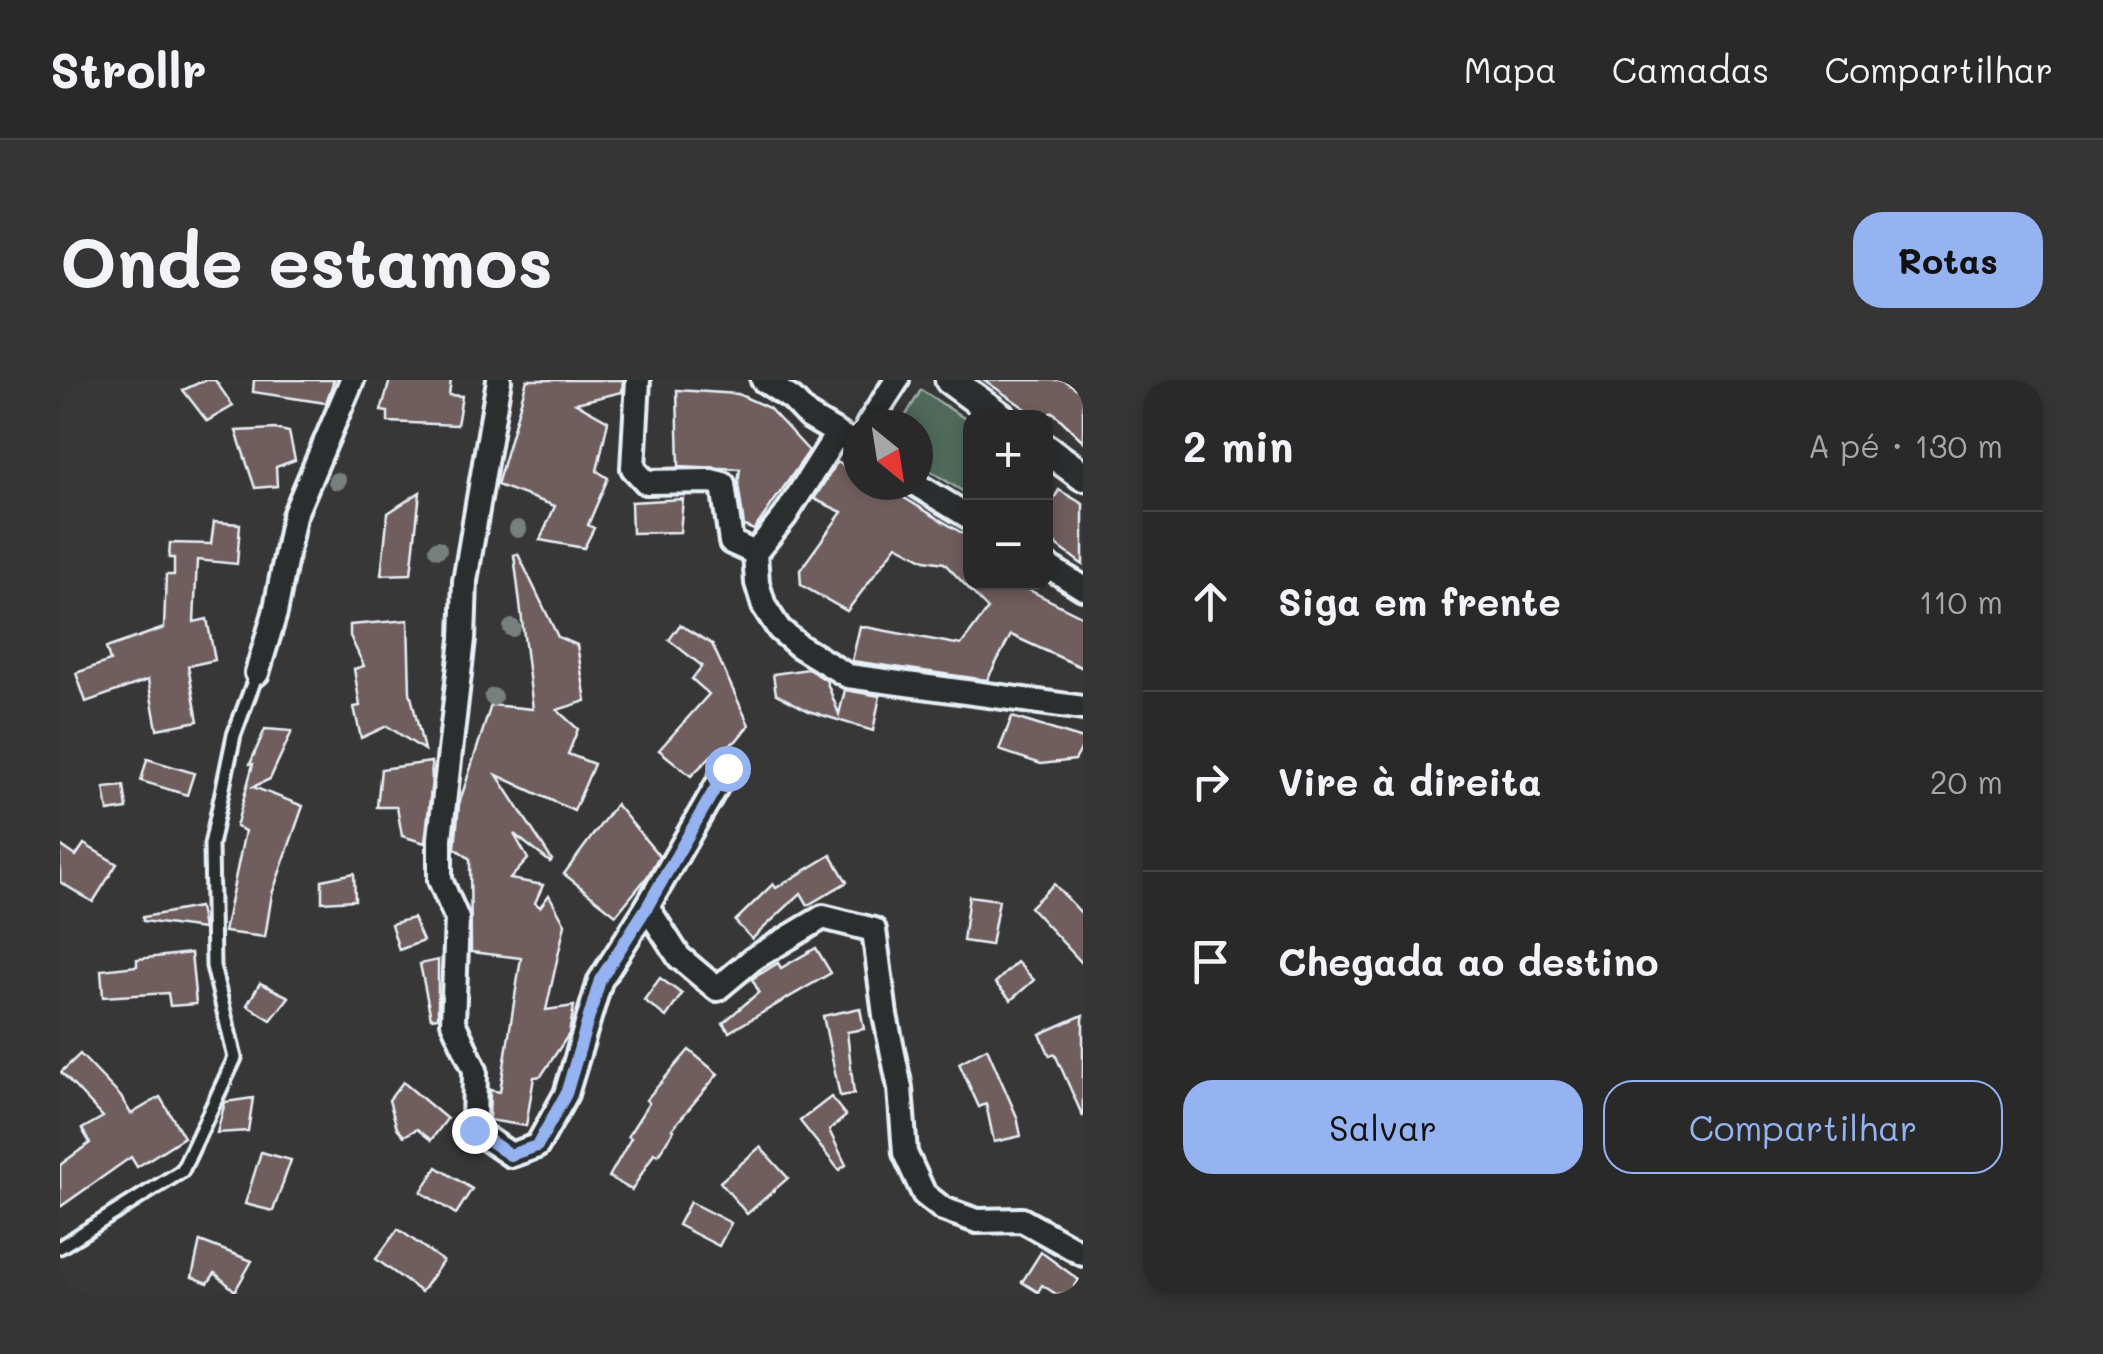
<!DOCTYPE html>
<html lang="pt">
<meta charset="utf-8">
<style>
body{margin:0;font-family:Mali,sans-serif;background:#363535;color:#f1f3f6}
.controls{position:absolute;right:30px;top:30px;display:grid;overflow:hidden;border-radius:20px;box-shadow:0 5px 15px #0003}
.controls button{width:90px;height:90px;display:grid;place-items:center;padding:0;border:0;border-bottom:2px solid #464546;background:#2a2929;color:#f1f3f6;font:50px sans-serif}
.compass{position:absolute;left:783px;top:30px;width:90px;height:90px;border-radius:50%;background:#2a2929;box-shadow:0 5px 15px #0003;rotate:150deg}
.stop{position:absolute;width:30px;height:30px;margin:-22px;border:8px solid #95b2f1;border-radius:50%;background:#fff}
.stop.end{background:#95b2f1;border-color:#fff;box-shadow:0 2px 10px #0008}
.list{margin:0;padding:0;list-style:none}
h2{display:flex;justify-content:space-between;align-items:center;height:130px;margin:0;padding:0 40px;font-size:42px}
h2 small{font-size:32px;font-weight:400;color:#a5a6a8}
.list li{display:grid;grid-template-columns:65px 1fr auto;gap:30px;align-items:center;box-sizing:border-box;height:180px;padding:0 40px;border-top:2px solid #464546}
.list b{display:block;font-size:38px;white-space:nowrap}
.list em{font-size:32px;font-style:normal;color:#a5a6a8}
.actions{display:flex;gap:20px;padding:30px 40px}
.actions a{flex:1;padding:22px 0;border:2px solid #95b2f1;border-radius:30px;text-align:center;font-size:35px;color:#95b2f1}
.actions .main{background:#95b2f1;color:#111}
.icon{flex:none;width:55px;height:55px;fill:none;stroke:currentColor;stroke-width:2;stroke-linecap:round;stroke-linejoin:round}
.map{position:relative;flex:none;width:1023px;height:914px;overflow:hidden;border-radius:30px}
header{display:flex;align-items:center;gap:60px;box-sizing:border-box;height:140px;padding:0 50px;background:#2a2929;border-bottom:2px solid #464546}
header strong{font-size:48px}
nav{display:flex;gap:55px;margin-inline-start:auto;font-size:35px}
.intro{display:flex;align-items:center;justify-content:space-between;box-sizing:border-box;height:240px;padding:0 60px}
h1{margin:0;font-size:70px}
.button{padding:25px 45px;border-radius:30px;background:#95b2f1;color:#111;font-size:35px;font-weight:700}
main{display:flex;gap:60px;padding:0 60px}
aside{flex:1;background:#2a2929;border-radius:30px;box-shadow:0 5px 15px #0003}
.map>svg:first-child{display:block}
.green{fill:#506b5a;stroke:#9caea9;stroke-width:2.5}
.building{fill:#705d5d;stroke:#e8f1f8;stroke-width:2.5}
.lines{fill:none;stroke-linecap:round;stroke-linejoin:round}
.service-casing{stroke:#e8f1f8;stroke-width:19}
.minor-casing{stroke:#e8f1f8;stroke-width:30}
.tertiary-casing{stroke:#e8f1f8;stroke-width:35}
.service{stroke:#2a2d2e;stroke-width:11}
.minor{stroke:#2a2d2e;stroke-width:22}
.tertiary{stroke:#2a2d2e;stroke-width:28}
.tree{fill:#77807e}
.route{stroke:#95b2f1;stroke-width:12}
</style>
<header>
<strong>Strollr</strong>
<nav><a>Mapa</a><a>Camadas</a><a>Compartilhar</a></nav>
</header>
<div class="intro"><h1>Onde estamos</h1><a class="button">Rotas</a></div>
<main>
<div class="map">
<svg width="1023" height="914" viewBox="0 0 1023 914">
<rect width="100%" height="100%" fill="#383737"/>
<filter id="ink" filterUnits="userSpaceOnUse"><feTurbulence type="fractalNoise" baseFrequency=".01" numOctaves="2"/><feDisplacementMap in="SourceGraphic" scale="20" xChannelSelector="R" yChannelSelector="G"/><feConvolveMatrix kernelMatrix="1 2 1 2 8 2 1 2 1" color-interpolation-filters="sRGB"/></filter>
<g filter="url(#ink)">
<path class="green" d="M861,10l49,32v74l-52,-33v-38h-18z"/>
<g class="building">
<path d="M145,0h10l18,26 -26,15 -24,-31z"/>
<path d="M194,0h80l-8,23 -73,-11z"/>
<path d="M330,0h61l-2,15 13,1 -5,29 -69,-3v-10l-7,-1z"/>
<path d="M467,0h96l-1,12 -46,11 32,18 -11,50 11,7 -20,47 6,3 -10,20 -44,-8 15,-34 -58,-21z"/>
<path d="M924,0h80l19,13v48l-30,-29 -14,6z"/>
<path d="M617,10l61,4 31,14 40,43 -55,79 -10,-4 -6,-43 2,-14 -61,-3z"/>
<path d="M215,49l14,3 6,28 -19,7 1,19 -22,2 -19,-57z"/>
<path d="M777,82l21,11v12h25l87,53v44h43l70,35v51l-72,-33 -24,45 -135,-19 8,-35 101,19 27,-36 -44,-46 -19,-3 -28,-15 -50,66 -46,-26 -1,-15 42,-58 -28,-13z"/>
<path d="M999,110l24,14v61l-37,-28v-25z"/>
<path d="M360,112l-9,82 -30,1 7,-62z"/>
<path d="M623,119l-3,33 -48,1 -1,-31z"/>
<path d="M154,142l26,2 -3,40 -40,-4 -3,62 13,-3 8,41 -27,6 10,55 -41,8 -9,-49 -62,22 -10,-29 34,-12 -4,-13 58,-20 2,-53h8v-17h-5l1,-15 41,1z"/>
<path d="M458,174l40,83 19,8 9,56 -29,9 21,19 -10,25 26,10 -20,47 -77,-36 55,85 -2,2 -36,-28 14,25 -18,20 33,6 -8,18 5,4 9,-12 16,29 -19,86 28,-4 -5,28 -28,42 -7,1 -8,49 -37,-6 1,-30 10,2 21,-134 -50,-6 -1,-93 -15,-11 4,-44 32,-99 42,4 -19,-154z"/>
<path d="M348,240l2,72 14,58 -37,-24 -26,12 -7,-31 6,-1 -6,-37 10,-3 -14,-30v-11z"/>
<path d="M620,245l32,19 37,81 -13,16 -24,14 -21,21 -32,-26 50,-56 -17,-15 10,-13 -33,-26z"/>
<path d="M748,289l18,11 13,34 6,-24 35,6 -7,35 -64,-20 -33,-17 -3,-20z"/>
<path d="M952,337l71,22v7l-8,14 -34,4 -42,-14z"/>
<path d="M205,349l27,2 -22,48 -17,8 50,19 -31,88 -7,43 -41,-5 21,-101 -9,-4 17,-63h-3z"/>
<path d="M87,379l47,14 -7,22 -46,-14z"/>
<path d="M371,382l1,18 -7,63 -23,-7 -5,-29h-20l4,-38z"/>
<path d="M64,406l3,23 -19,3 -4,-24z"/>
<path d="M556,424l43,52 -12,21 -31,38 -52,-41z"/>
<path d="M24,464l33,20 -24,38 -33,-20v-37l16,11z"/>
<path d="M771,475l16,27 -39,23 -7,-12 -49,46 -17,-18 38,-37 3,4z"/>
<path d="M294,493l1,27 -33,2v-22z"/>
<path d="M994,504l29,31v49l-53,-57z"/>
<path d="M909,516l30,4 -8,45 -28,-4z"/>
<path d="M139,527l4,22 -60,-8v-4z"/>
<path d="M353,538l10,23 -24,9 -8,-26z"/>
<path d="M756,568l15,25 -102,59 -6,-9 36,-31 -7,-13 26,-16 3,5z"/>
<path d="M131,573l5,51 -26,2 -2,-13 -65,4 -2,-27 36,-4v-7z"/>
<path d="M378,580v57l-7,1 -11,-54z"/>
<path d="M957,582l17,18 -23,20 -16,-17z"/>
<path d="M600,598l22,16 -16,23 -22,-17z"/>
<path d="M200,603l29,14 -18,23 -24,-15z"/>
<path d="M800,628l4,21 -17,3 7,62 -14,2 -17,-80z"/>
<path d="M1023,635v102l-28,-63 -5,2 -10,-22z"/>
<path d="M927,668l30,69 4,19 -27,6 -8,-38 -7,3 -20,-44z"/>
<path d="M629,670l29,24 -46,55 2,1 -16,25 -4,-2 -22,37 -23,-13 22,-39 -3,-2 21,-33 -3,-3z"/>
<path d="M20,674l41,43 10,17 29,-17 24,40 -47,30 -6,-10 -71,50v-42l30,-22 -8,-14 21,-12 -42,-45z"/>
<path d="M343,702l44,37 -16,21 -14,-11 -13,7 -7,-8 -8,-28z"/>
<path d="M771,717l15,19 -17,14 17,35 -7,5 -39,-49z"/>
<path d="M193,718l-5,33 -31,2 8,-31z"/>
<path d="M700,767l28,31 -41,36 -27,-32z"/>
<path d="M201,772l30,8 -18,51 -28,-7z"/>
<path d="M377,787l35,22 -16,25 -35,-22z"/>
<path d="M630,822l41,21 -12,23 -41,-21z"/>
<path d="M338,849l45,32 -22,31 -45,-33z"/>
<path d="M140,861l52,20 -17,30 -20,-18 -7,10 -16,-6z"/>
<path d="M981,872l38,28 -9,14h-14l-14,-9 -4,7 -16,-10z"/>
</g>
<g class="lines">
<defs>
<path id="service" d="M0,867l122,-76 53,-113 -22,-92 -2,-121 23,-110 23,-62"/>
<g id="minor">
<path d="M439,0l-34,201 -2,58 -23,199v42l17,39 -4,103 22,48 -1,60 37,25 26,-9 29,-52 34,-113 47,-74 32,50 38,32 36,-30 70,-42 51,13 11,85 15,73 5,65 19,41 19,15 34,12 45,-1 61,34"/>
<path d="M578,0l-5,88 13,14 65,-1 12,3 8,58 24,11"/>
<path d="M703,0l29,19 16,17 47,28"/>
<path d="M808,45l29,-45"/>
<path d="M777,54l-52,82 -30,37 2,30 7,23 15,23 20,17 49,30 235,32"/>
<path d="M857,105l54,33"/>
<path d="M986,185l37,23"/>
<path d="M197,293l18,-60 19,-97 58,-136"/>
<path d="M587,527l80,-139"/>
</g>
<g id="tertiary">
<path d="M890,0l52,38"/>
<path d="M986,69l37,27"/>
</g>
</defs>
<use href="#service" class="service-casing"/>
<use href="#minor" class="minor-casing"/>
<use href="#tertiary" class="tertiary-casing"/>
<use href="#service" class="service"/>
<use href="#minor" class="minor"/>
<use href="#tertiary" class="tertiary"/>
</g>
<g class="tree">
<circle cx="277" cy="101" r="9"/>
<circle cx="458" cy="149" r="9"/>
<circle cx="378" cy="169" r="9"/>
<circle cx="452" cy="248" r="9"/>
<circle cx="433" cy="317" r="9"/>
</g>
</g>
<g class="lines" filter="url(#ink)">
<path class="route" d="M414,750l36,25 27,-9 29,-52 34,-114 47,-73 80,-139"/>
</g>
</svg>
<div class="controls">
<button>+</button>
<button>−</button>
</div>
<svg class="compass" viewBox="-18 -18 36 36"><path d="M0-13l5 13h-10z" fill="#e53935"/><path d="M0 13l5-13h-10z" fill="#a5a6a8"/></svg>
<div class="stop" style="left:667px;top:388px"></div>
<div class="stop end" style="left:414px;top:750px"></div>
</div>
<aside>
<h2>2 min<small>A pé · 130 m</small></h2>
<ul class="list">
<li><svg class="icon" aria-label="ahead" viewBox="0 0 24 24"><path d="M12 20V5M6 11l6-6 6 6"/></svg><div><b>Siga em frente</b></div><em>110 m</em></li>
<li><svg class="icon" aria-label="right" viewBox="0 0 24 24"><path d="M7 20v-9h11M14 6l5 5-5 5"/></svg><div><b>Vire à direita</b></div><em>20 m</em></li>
<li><svg class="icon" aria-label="arrive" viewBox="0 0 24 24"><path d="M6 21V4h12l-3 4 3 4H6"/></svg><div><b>Chegada ao destino</b></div></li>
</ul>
<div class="actions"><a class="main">Salvar</a><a>Compartilhar</a></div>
</aside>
</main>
